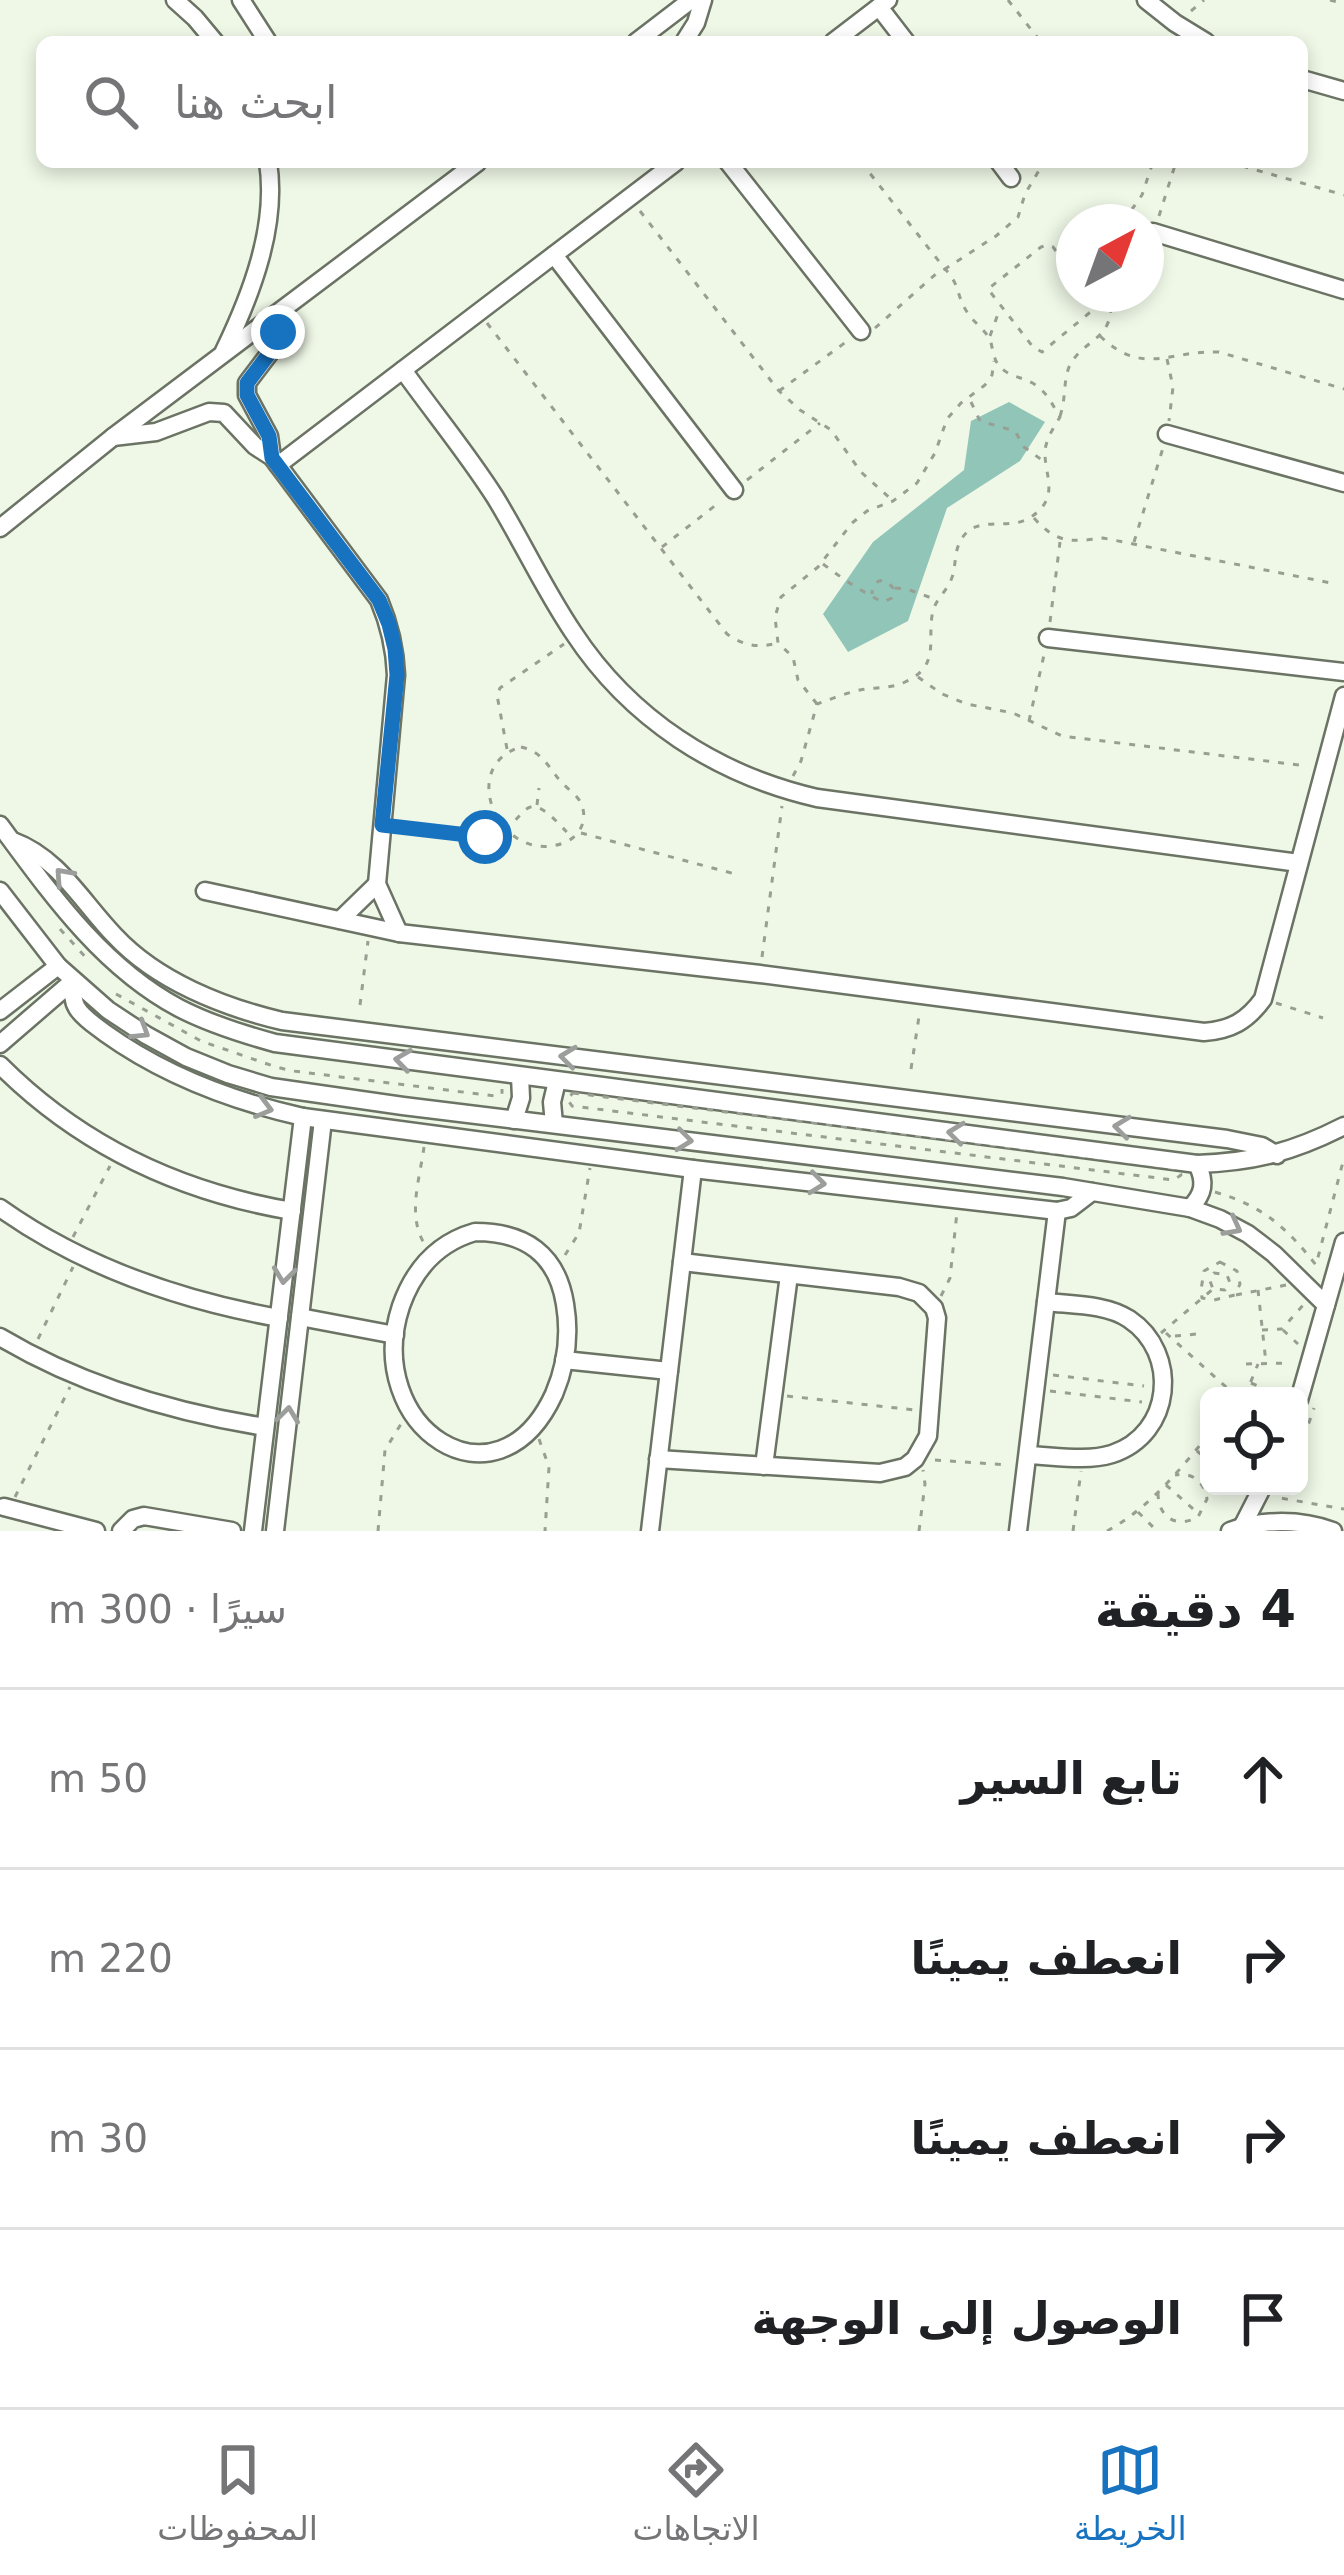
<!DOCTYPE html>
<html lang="ar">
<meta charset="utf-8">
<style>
body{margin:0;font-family:"DejaVu Sans","Noto Naskh Arabic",sans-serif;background:#f6f6f6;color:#202124;direction:rtl}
.controls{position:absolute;right:36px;bottom:36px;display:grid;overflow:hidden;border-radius:18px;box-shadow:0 6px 18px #0003}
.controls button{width:108px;height:108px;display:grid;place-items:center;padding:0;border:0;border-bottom:3px solid #e0e0e0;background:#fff;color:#202124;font:60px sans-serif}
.compass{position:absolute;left:1056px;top:204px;width:108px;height:108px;border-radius:50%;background:#fff;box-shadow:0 6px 18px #0003;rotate:41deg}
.stop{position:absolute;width:36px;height:36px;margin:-27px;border:9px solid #1773c0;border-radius:50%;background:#fff}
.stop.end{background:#1773c0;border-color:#fff;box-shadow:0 3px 12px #0008}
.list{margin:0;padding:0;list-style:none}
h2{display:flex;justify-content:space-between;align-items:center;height:156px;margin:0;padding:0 48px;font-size:51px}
h2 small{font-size:39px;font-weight:400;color:#757577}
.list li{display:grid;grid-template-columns:78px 1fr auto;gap:36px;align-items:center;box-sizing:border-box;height:180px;padding:0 48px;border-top:3px solid #e0e0e0}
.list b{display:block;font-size:45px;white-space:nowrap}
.list em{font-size:39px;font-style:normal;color:#757577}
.icon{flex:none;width:66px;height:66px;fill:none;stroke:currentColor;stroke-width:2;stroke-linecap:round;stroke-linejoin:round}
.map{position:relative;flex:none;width:1344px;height:1531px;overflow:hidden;direction:ltr}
.search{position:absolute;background:#fff;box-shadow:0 6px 18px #0003;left:36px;right:36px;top:36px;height:132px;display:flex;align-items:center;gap:30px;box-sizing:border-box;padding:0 42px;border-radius:18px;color:#757577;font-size:45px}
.sheet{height:876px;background:#fff}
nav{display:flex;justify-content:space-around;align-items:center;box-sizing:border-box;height:168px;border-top:3px solid #e0e0e0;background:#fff;font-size:33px;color:#757577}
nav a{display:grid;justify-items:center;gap:6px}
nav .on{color:#1773c0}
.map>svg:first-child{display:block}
.water{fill:#90c5b8}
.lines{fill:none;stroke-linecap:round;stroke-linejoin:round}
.street-casing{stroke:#6b7364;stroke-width:21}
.path{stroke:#989e92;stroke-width:3;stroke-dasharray:6 9;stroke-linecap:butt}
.street{stroke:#fff;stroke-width:16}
.oneway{stroke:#9c9e9b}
.route{stroke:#1773c0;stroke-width:15}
</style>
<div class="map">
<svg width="1344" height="1531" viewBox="0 0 1344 1531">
<rect width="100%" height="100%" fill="#eff8e7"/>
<path class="water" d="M1009,402l36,20 -25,39 -73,47 -39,113 -60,31 -25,-38 50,-72 91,-72 7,-49z"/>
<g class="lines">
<defs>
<g id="street">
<path d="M175,0l20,18 20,24"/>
<path d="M241,0l27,42"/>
<path d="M1146,0l29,23 31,19"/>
<path d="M879,7l27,35"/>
<path d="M636,42l55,-42"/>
<path d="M684,42l12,-19 7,-23"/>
<path d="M833,42l55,-42"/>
<path d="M1302,79l42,12"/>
<path d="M728,162l133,169"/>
<path d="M999,162l12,16"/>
<path d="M1153,232l191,58"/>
<path d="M554,255l180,235"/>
<path d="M224,351c27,-56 54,-125 44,-189"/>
<path d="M403,370c30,42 64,83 92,127 27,44 49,92 78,135 57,87 144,143 244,166l482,65"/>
<path d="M1167,434l177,49"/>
<path d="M113,437l43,-5 53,-20 15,1 31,33 17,11 107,143c11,26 16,48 17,75l-19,209 22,49"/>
<path d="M272,457l-3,-21 -22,-41v-12l22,-29 9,-21 5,-23"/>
<path d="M278,465l398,-303"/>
<path d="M0,528l113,-91 365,-275"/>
<path d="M1048,638l296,34"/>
<path d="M0,825c51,69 102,142 179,183 31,16 63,26 96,35l922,121c57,-2 96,-12 147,-38"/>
<path d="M13,841c46,17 69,61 102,95 42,45 108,71 167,85l945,118 35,7 15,9"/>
<path d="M0,891l58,75 50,44 38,25 40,22 42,17 43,13 132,19 660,81 127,21 30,11 28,15 26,20 52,51"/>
<path d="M205,891l194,42 361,41 444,58c27,-2 43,-11 59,-33l81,-303"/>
<path d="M340,920l37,-36"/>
<path d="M73,981c0,10 -1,19 4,27 6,10 19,18 28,25 60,43 127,68 198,84l390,52 364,42 14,-3 21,-16"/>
<path d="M0,1011l58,-45"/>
<path d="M0,1044l73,-63"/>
<path d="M0,1065c81,81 180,127 292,146"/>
<path d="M514,1120l7,-22 -1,-22"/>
<path d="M554,1124l-2,-22 5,-21"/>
<path d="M0,1208c83,59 179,92 279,110"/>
<path d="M1190,1208c14,-14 16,-26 7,-44"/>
<path d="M475,1232c50,0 82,22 90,72 5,30 1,62 -11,90 -57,124 -193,33 -153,-88 13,-37 36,-63 74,-74z"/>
<path d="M300,1317l95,18"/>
<path d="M0,1337c82,49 172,75 265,90"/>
<path d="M564,1360l105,11"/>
<path d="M1299,1400l45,-158"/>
<path d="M1028,1455c27,1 58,7 84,-1 61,-20 68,-101 17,-135 -23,-15 -56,-14 -83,-17"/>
<path d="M658,1459l222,14 25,-6 10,-8 13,-23 9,-118 -3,-10 -15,-15 -20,-6 -217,-25"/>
<path d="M764,1466l25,-191"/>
<path d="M4,1507l92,24"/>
<path d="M1242,1527l21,-41"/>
<path d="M121,1531l12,-12 11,-3 88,15"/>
<path d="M253,1531l50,-414"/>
<path d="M275,1531l48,-411"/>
<path d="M650,1531l43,-362"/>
<path d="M1018,1531l39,-320"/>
<path d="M1230,1531c32,-12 71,-12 103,0"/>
</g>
</defs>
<use href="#street" class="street-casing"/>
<g class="path">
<path d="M1008,0l33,42"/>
<path d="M1330,0l14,4"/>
<path d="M1191,11l13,-11"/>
<path d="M861,162l84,107 51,-33 22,-19 7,-23 19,-32"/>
<path d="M1228,162l116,33"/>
<path d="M640,211l139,180 21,19 31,20 30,42 31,28"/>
<path d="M1159,216l17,-54"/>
<path d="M1123,222l19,-27 11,-33"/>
<path d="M1074,275l-21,-28 -5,-2 -7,2 -53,42 45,58 9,5 52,-43 -5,-15"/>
<path d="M487,323l240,311c17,12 31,14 51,9"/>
<path d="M990,336l9,-25"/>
<path d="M1100,336c43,41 69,14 119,16l125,37"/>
<path d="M1167,359l6,28 -4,34"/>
<path d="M779,391l71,-52"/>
<path d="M971,402l9,19 35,10 9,16 22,16"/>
<path d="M1060,416c6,-16 3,-33 9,-49 14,-30 48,-25 41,-73"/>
<path d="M747,480l73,-57"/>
<path d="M1034,518c23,26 37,24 69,20l228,45"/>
<path d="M1134,542l29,-94"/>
<path d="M662,547l59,-46"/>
<path d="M823,564c20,15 39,28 60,38l9,-4 1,-10 -6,-7c-10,-2 -15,3 -15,13"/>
<path d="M895,588l12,1 30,11"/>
<path d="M1050,622l10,-80"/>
<path d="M918,677l24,17 25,10 46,9 49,23 245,30"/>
<path d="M817,704l-19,-24 -5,-23 -15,-14 -3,-26 6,-20 37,-30 34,-44 15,-12 26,-10 24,-18 18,-30 12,-34 14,-16 24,-18 7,-10 2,-14"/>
<path d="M1029,721l15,-66"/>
<path d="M521,747c22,5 27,20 41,36 6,6 15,12 19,20 7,16 0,32 -15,39 -65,27 -111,-76 -45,-95z"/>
<path d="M507,749l-10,-54 3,-7 64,-44"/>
<path d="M793,776l8,-15 16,-57c14,-5 29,-11 43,-14 15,-3 31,-1 45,-8 37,-17 21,-42 28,-71 3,-12 13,-19 18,-31 5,-11 3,-25 8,-36 14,-33 49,-11 72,-27 30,-20 13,-42 14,-66 1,-12 9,-24 15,-34 -7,-11 -12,-23 -23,-31 -13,-10 -32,-8 -41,-25 -1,-1 -5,-17 -5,-19 -5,-12 -17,-19 -24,-30 -11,-17 -7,-28 -22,-43l-8,4 -62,55"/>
<path d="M537,805l2,-17"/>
<path d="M401,827c20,2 68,13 86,9 47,-10 29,-62 85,2"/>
<path d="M581,833l158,42"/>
<path d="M60,929l30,33"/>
<path d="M762,957l20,-151"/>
<path d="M116,994l85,47 75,26 17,4 202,25 7,-2v-5"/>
<path d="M1276,1003l47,15"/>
<path d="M360,1005l8,-64"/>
<path d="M911,1069l9,-59"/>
<path d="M573,1093l573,71 32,5 3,6 -7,5 -602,-74 -5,-7z"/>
<path d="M424,1147c-4,31 -17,68 0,96"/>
<path d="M1215,1192c48,14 71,35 101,73l28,-107"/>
<path d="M73,1237l37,-71"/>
<path d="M565,1255l14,-22 11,-65"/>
<path d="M1220,1262l17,9 3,13 -5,11 -21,5 -12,-2 -1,-8 3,-19z"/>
<path d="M1258,1290l8,73"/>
<path d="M1236,1295l50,-10"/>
<path d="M941,1296l9,-18 7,-66"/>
<path d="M1262,1330l20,-1 23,-26"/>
<path d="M1283,1330l15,14"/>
<path d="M1161,1333l52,-44 12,1 5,-7 -3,-8 -13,-2 -4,8 3,8"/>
<path d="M1166,1333l70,63"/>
<path d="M1175,1336l22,-2"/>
<path d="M38,1339l35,-72"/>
<path d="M1246,1364l45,-1"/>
<path d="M1053,1375l91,11"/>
<path d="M1251,1383l31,13"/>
<path d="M1050,1391l92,11"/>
<path d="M787,1396l128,14"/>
<path d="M1245,1396l13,-32"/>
<path d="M539,1439l10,28 -4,64"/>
<path d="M1197,1451l12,10"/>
<path d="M1299,1452l15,-44"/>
<path d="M935,1460l74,5"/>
<path d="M1166,1485l33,29"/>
<path d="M1285,1486l-5,12 64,11"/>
<path d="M1158,1493c0,24 18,36 40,24l9,-18c-3,-18 -15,-27 -32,-24"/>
<path d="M15,1497l55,-110"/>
<path d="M1138,1512l19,19"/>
<path d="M378,1531l7,-81 16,-26"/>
<path d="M919,1531l6,-47 -2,-14"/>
<path d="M1073,1531l8,-60"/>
<path d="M1107,1531c41,-22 73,-61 102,-97"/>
</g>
<use href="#street" class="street"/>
</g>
<defs><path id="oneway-chevron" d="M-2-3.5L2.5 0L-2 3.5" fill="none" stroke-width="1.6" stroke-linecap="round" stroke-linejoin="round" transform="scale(3)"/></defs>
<g class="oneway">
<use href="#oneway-chevron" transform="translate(63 876) rotate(-132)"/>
<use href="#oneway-chevron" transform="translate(141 1031) rotate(32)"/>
<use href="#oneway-chevron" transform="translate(568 1057) rotate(-173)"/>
<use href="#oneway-chevron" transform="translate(403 1060) rotate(-172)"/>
<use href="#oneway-chevron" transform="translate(264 1108) rotate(15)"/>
<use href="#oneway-chevron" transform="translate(1122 1127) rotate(-173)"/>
<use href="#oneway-chevron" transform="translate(956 1133) rotate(-173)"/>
<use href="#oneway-chevron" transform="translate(684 1140) rotate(7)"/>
<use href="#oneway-chevron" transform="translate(817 1183) rotate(7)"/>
<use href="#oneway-chevron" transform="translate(1233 1227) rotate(28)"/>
<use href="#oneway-chevron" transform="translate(284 1275) rotate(97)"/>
<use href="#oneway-chevron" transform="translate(288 1415) rotate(-83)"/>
</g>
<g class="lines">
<path class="route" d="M278,332l-9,22 -22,29v12l22,41 3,22 107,142 10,24 6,25 2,26 -15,150 103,12"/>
</g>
</svg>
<div class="controls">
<button><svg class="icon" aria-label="locate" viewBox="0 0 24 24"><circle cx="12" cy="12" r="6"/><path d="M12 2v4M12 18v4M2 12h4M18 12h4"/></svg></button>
</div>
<svg class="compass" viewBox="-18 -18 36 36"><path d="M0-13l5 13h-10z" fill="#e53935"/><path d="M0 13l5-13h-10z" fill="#757577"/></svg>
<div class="stop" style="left:485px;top:837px"></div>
<div class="stop end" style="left:278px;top:332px"></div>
<div class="search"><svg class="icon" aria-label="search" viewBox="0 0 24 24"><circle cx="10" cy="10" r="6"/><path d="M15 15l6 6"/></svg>ابحث هنا</div>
</div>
<section class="sheet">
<h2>4 دقيقة<small>سيرًا · 300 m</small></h2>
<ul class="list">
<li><svg class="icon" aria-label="ahead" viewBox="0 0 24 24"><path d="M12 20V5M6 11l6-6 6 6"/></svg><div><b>تابع السير</b></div><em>50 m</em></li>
<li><svg class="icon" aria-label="right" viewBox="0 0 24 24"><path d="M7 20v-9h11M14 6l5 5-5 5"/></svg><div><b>انعطف يمينًا</b></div><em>220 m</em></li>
<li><svg class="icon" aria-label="right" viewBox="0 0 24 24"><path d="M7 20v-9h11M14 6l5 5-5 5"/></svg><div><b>انعطف يمينًا</b></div><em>30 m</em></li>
<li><svg class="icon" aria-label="arrive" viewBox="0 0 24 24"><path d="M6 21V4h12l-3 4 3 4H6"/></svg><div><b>الوصول إلى الوجهة</b></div></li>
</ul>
</section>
<nav>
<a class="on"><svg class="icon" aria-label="map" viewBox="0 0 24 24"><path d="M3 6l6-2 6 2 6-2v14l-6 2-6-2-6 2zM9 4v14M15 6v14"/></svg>الخريطة</a>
<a><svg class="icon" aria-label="directions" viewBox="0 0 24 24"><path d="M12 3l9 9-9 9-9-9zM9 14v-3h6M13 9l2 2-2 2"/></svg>الاتجاهات</a>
<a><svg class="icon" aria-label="saved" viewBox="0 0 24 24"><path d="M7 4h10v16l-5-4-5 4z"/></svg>المحفوظات</a>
</nav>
